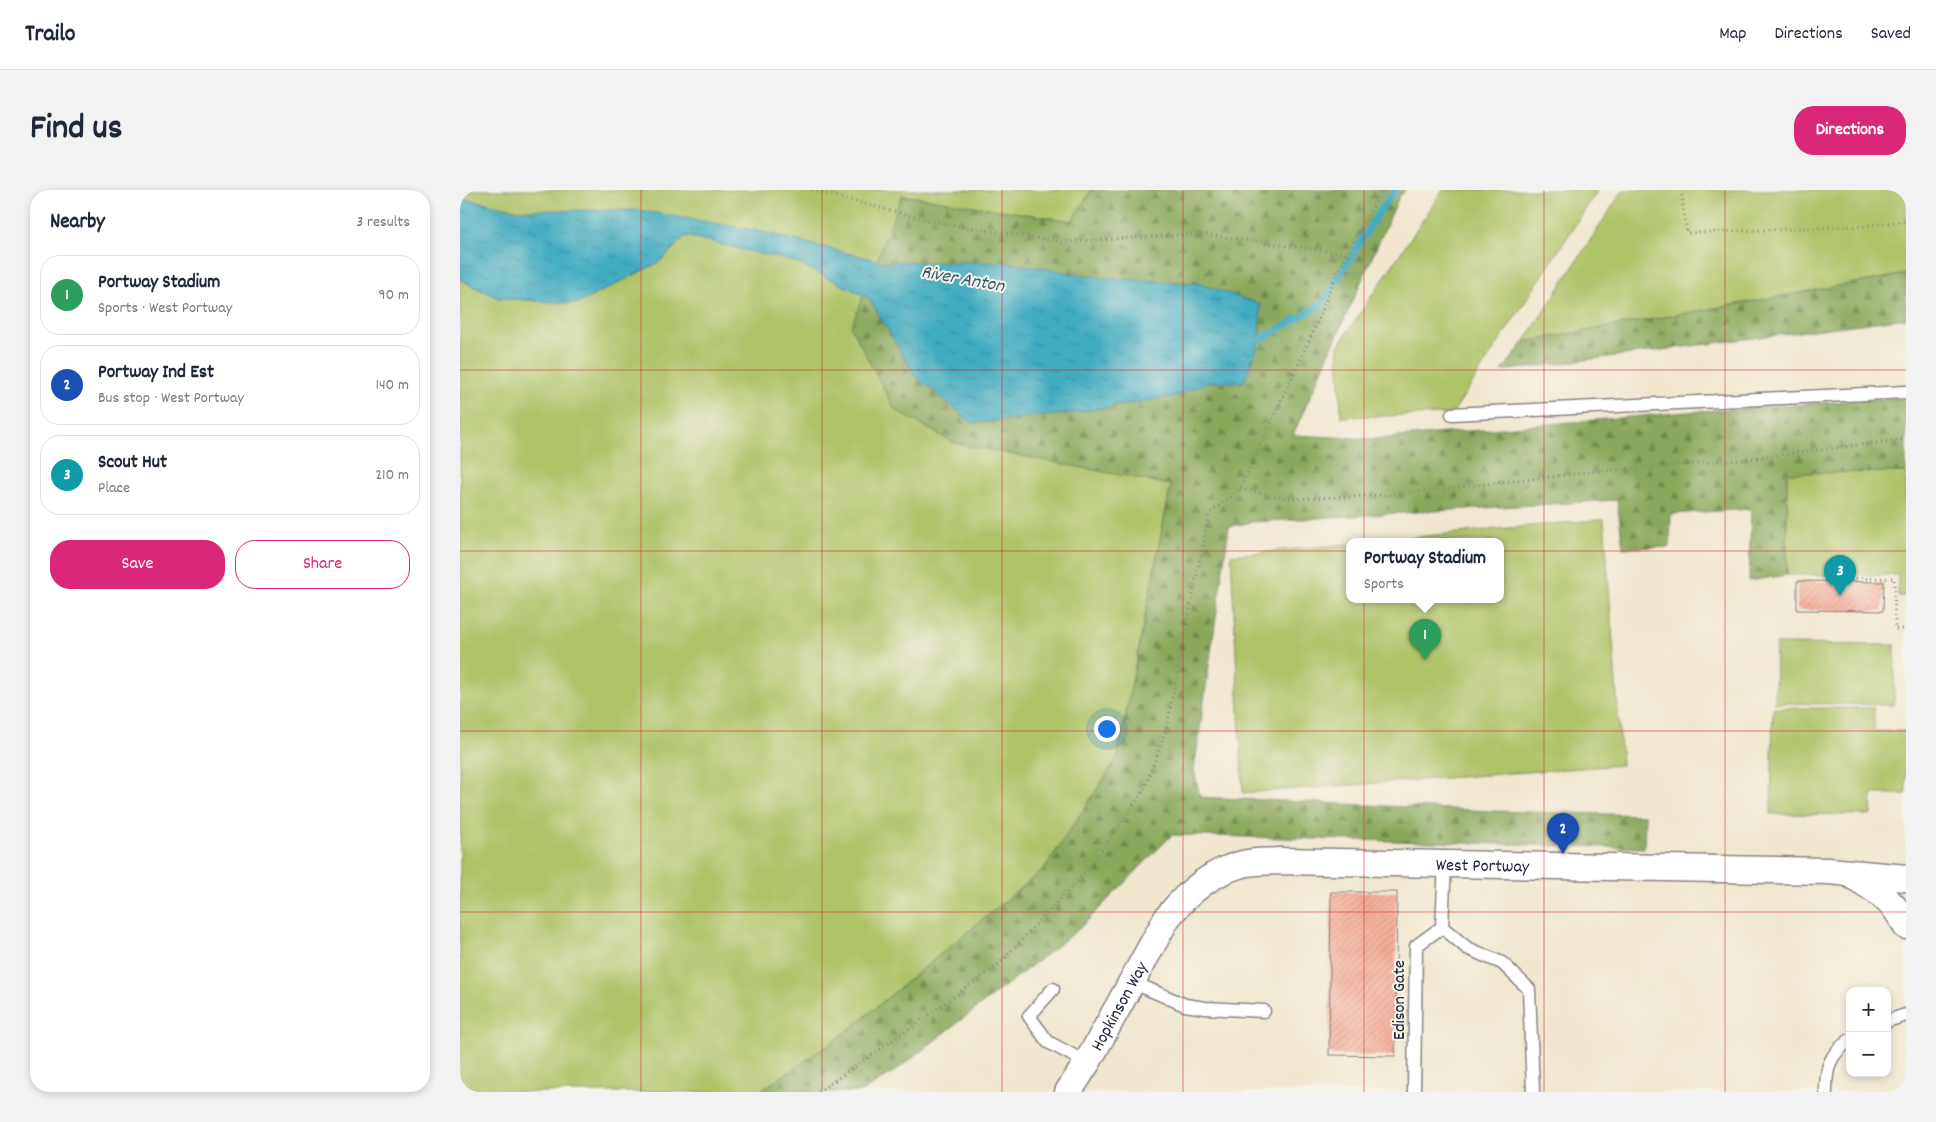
<!DOCTYPE html>
<meta charset="utf-8">
<style>
body{margin:0;font-family:Dekko,sans-serif;background:#f2f2f3;color:#1f2937}
.controls{position:absolute;right:15px;bottom:15px;display:grid;overflow:hidden;border-radius:10px;box-shadow:0 2px 8px #0003}
.controls button{width:45px;height:45px;display:grid;place-items:center;padding:0;border:0;border-bottom:1px solid #e0e1e3;background:#fff;color:#1f2937;font:25px sans-serif}
.you{position:absolute;left:646px;top:538px;width:18px;height:18px;margin:-12px;border:4px solid #fff;border-radius:50%;background:#1a73e8;box-shadow:0 0 0 8px #1a73e833}
.badge{display:grid;place-items:center;width:32px;height:32px;border-radius:50%;background:#db2777;color:#fff;font-size:16px;font-weight:700}
.pin{position:absolute;translate:-50% -41px;filter:drop-shadow(0 1px 2px #0008)}
.pin::after{content:'';position:absolute;top:26px;width:18px;height:15px;background:inherit;clip-path:polygon(0 0,100% 0,50% 100%)}
.popup{position:absolute;left:886px;top:348px;width:158px;height:65px;box-sizing:border-box;display:grid;place-content:center;border-radius:10px;background:#fff;filter:drop-shadow(0 1px 4px #0005);font-size:16px;white-space:nowrap;color:#747a83}
.popup b{font-size:19px;color:#1f2937}
.popup::after{content:'';position:absolute;left:50%;top:100%;margin-left:-10px;border:10px solid transparent;border-top-color:#fff}
.list{margin:0;padding:0;list-style:none}
h2{display:flex;justify-content:space-between;align-items:center;height:65px;margin:0;padding:0 20px;font-size:21px}
h2 small{font-size:16px;font-weight:400;color:#747a83}
.list li{display:grid;grid-template-columns:32px 1fr auto;gap:15px;align-items:center;box-sizing:border-box;height:80px;margin:0 10px 10px;padding:0 10px;border:1px solid #e0e1e3;border-radius:20px}
.list b{display:block;font-size:19px;white-space:nowrap}
.list p{margin:0;font-size:16px;white-space:nowrap;color:#747a83}
.list em{font-size:16px;font-style:normal;color:#747a83}
.actions{display:flex;gap:10px;padding:15px 20px}
.actions a{flex:1;padding:11px 0;border:1px solid #db2777;border-radius:20px;text-align:center;font-size:18px;color:#db2777}
.actions .main{background:#db2777;color:#fff}
.map{position:relative;flex:none;width:1446px;height:902px;overflow:hidden;border-radius:20px}
header{display:flex;align-items:center;gap:30px;box-sizing:border-box;height:70px;padding:0 25px;background:#fff;border-bottom:1px solid #e0e1e3}
header strong{font-size:24px}
nav{display:flex;gap:28px;margin-inline-start:auto;font-size:18px}
.intro{display:flex;align-items:center;justify-content:space-between;box-sizing:border-box;height:120px;padding:0 30px}
h1{margin:0;font-size:35px}
.button{padding:12px 22px;border-radius:20px;background:#db2777;color:#fff;font-size:18px;font-weight:700}
main{display:flex;gap:30px;padding:0 30px}
aside{flex:1;background:#fff;border-radius:20px;box-shadow:0 2px 8px #0003}
.map>svg:first-child{display:block}
.green{fill:#aec266;stroke:#687250}
.forest{fill:url(#forest-firs);stroke:#56654b}
.water{fill:url(#water-ripples);stroke:#32677e}
.lines{fill:none;stroke-linecap:round;stroke-linejoin:round}
.stream{stroke:#42acc1;stroke-width:7}
.building{fill:url(#building-hatch)}
.lane-casing{stroke:#898484;stroke-width:15}
.street-casing{stroke:#898484;stroke-width:29}
.path{stroke:#898484;stroke-width:3;stroke-dasharray:1 4;stroke-linecap:butt}
.lane{stroke:#fff;stroke-width:12}
.street{stroke:#fff;stroke-width:26}
.grid{fill:none;stroke:#d62828;stroke-width:1;stroke-opacity:0.55}
.labels{text-anchor:middle;stroke-width:4;stroke-linejoin:round;paint-order:stroke}
.street-label{font-size:18px;fill:#22223b;stroke:#f7f3e8}
.water-label{font-size:19px;font-style:italic;fill:#2f5971;stroke:#f7f3e8}
</style>
<header>
<strong>Trailo</strong>
<nav><a>Map</a><a>Directions</a><a>Saved</a></nav>
</header>
<div class="intro"><h1>Find us</h1><a class="button">Directions</a></div>
<main>
<aside>
<h2>Nearby<small>3 results</small></h2>
<ul class="list">
<li><span class="badge" style="background:#2e9e5b">1</span><div><b>Portway Stadium</b><p>Sports · West Portway</p></div><em>90 m</em></li>
<li><span class="badge" style="background:#1a4fb4">2</span><div><b>Portway Ind Est</b><p>Bus stop · West Portway</p></div><em>140 m</em></li>
<li><span class="badge" style="background:#0f9aa8">3</span><div><b>Scout Hut</b><p>Place</p></div><em>210 m</em></li>
</ul>
<div class="actions"><a class="main">Save</a><a>Share</a></div>
</aside>
<div class="map">
<svg width="1446" height="902" viewBox="0 0 1446 902">
<defs>
<pattern id="forest-firs" width="22" height="20" patternUnits="userSpaceOnUse" patternTransform="scale(1.25)"><rect width="22" height="20" fill="#8aa85b"/><path d="M5 1l3.5 6h-7zM16 11l3.5 6h-7z" fill="#70884c"/></pattern>
<pattern id="water-ripples" width="26" height="14" patternUnits="userSpaceOnUse" patternTransform="scale(1.25)"><rect width="26" height="14" fill="#42acc1"/><path d="M2 4q2-2 4 0t4 0M15 11q2-2 4 0t4 0" fill="none" stroke="#378c9e"/></pattern>
<pattern id="building-hatch" width="6" height="6" patternUnits="userSpaceOnUse" patternTransform="scale(1.25)"><rect width="6" height="6" fill="#f6a087"/><path d="M-1 1l2-2M0 6l6-6M5 7l2-2" fill="none" stroke="#c78270"/></pattern>
</defs>
<rect width="100%" height="100%" fill="#f7f3e8"/>
<filter id="ink" filterUnits="userSpaceOnUse"><feTurbulence type="fractalNoise" baseFrequency=".02" numOctaves="2"/><feDisplacementMap in="SourceGraphic" scale="10" xChannelSelector="R" yChannelSelector="G"/><feConvolveMatrix kernelMatrix="1 2 1 2 8 2 1 2 1" color-interpolation-filters="sRGB"/></filter>
<filter id="wash" filterUnits="userSpaceOnUse"><feTurbulence type="fractalNoise" baseFrequency=".0096" numOctaves="4" result="noise"/><feDisplacementMap in="SourceGraphic" scale="20" xChannelSelector="R" yChannelSelector="G"/><feGaussianBlur stdDeviation="1.12" result="paint"/><feColorMatrix in="noise" values="0 0 0 0 0 0 0 0 0 0 0 0 0 0 0 0 0 1.4 0 .05"/><feComposite in="paint" operator="in"/></filter>
<g filter="url(#wash)">
<rect width="100%" height="100%" fill="#f0e7ce"/>
<g class="green">
<path d="M0,0h632l-21,31 -169,-26 52,248 217,41 -54,275 -73,110 -204,168 -81,55h-299z"/>
<path d="M983,0h155l-146,224 -111,3 -3,-71z"/>
<path d="M1163,0h283v84l-382,68z"/>
<path d="M1327,282h119v124h-8v-21h-111z"/>
<path d="M1144,329l18,246 -379,28 -12,-238 119,-11v55h150v-58h-126z"/>
<path d="M1316,454l119,1 -1,60 -119,-2z"/>
<path d="M1313,518h101v23h32v63h-34l-1,21 -100,-1z"/>
</g>
<g class="forest">
<path d="M632,0h314l-7,7 -106,238 83,4 312,-27 218,-15v75l-119,1v102l-38,6 2,-72 -80,5 -1,33 -47,1 -6,-48 -365,22 -23,5 -35,243 6,27 291,14 154,4 -1,33 -472,-13 -92,93 -186,144 -33,20h-102l81,-55 204,-168 73,-110 54,-274 -217,-42 -59,-33 -44,-83 51,-132 169,26z"/>
<path d="M1446,84v44l-404,53 22,-29z"/>
</g>
<path class="water" d="M0,10h12l47,10h120l120,21 125,31h120l99,16 94,5 63,21v36l-16,42h-36l-37,15 -99,16 -99,10 -58,-47 -46,-78 -74,-36 -109,-26 -26,26 -83,42 -79,-6 -38,-18z"/>
<g class="lines">
<path class="stream" d="M790,149l10,1 62,-36 58,-94 15,-20"/>
</g>
<g id="blocks">
<g class="building">
<path d="M1337,391l87,1 -1,29 -86,-1z"/>
<path d="M871,702h66l-2,164 -66,-1z"/>
</g>
</g>
</g>
<g filter="url(#ink)">
<use href="#blocks" fill-opacity="0" stroke="#898484" stroke-width="1"/>
<g class="lines">
<defs>
<g id="lane">
<path d="M992,224l454,-22"/>
<path d="M982,737l25,21 35,15 27,26 4,103"/>
<path d="M672,792l53,23 20,3 59,3"/>
<path d="M593,799l-24,27 19,26 39,21"/>
<path d="M1427,831l19,-6"/>
<path d="M954,901l2,-145 26,-19 3,-64"/>
<path d="M1366,902c0,-25 3,-37 24,-52"/>
</g>
<g id="street">
<path d="M1391,685c21,12 45,27 55,51"/>
<path id="s1" d="M608,902l19,-29 80,-145c20,-25 45,-47 76,-54 11,-3 24,-2 36,-3l550,10 77,7"/>
</g>
</defs>
<use href="#lane" class="lane-casing"/>
<use href="#street" class="street-casing"/>
<g class="path">
<path d="M352,0l122,32 128,20 139,-8 147,20"/>
<path d="M1221,0l6,43 177,-7 42,-5"/>
<path d="M780,299l51,10 98,-4 212,-24 138,-11 167,-21"/>
<path d="M1384,392v-3l50,-1 1,51h11"/>
<path d="M358,902l87,-60 95,-69 89,-95 55,-78 22,-60 43,-216 31,-25 75,-161 20,-51 47,-87"/>
</g>
<use href="#lane" class="lane"/>
<use href="#street" class="street"/>
</g>
</g>
<path class="grid" d="M181,0v902M362,0v902M542,0v902M723,0v902M904,0v902M1084,0v902M1265,0v902M0,180h1446M0,361h1446M0,541h1446M0,722h1446"/>
<g class="labels">
<g class="street-label">
<text dy="6" stroke="none"><textPath href="#s1" startOffset="535">West Portway</textPath></text>
<text transform="translate(938 810) rotate(-90)" y="6">Edison Gate</text>
<text dy="6" stroke="none"><textPath href="#s1" startOffset="100">Hopkinson Way</textPath></text>
</g>
<g class="water-label">
<text transform="translate(503 87) rotate(10)" y="7">River Anton</text>
</g>
</g>
</svg>
<div class="controls">
<button>+</button>
<button>−</button>
</div>
<div class="you"></div>
<div class="pin badge" style="left:965px;top:470px;background:#2e9e5b">1</div>
<div class="popup"><b>Portway Stadium</b>Sports</div>
<div class="pin badge" style="left:1103px;top:664px;background:#1a4fb4">2</div>
<div class="pin badge" style="left:1380px;top:406px;background:#0f9aa8">3</div>
</div>
</main>
